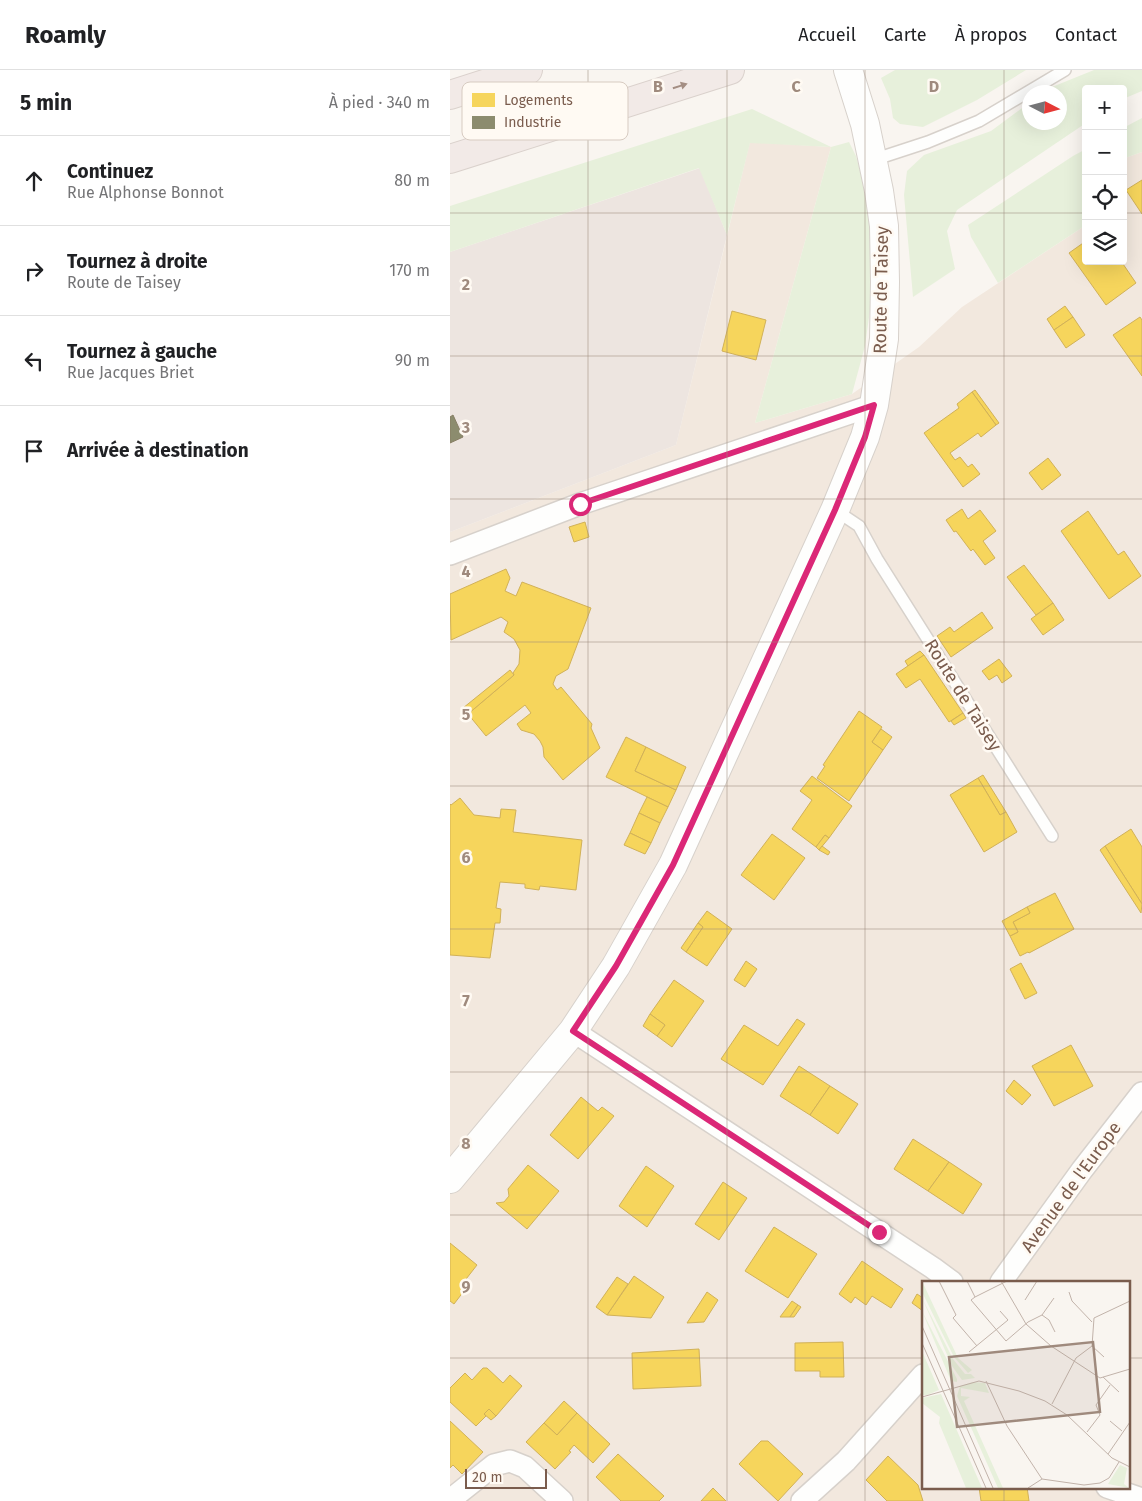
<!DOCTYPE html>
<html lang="fr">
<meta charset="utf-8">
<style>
body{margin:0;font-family:"Fira Sans",sans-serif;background:#f2f2f2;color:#202124}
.controls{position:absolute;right:15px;top:15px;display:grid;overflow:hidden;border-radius:5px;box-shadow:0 5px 20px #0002}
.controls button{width:45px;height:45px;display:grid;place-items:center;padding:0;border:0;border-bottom:1px solid #e0e0e0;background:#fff;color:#202124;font:25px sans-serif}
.compass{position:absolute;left:572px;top:15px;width:45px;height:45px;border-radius:50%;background:#fff;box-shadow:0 5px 20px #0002;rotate:96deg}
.scale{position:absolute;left:15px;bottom:12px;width:82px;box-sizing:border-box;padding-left:5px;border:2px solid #7a5c4d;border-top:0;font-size:14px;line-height:18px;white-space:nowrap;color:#7a5c4d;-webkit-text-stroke:4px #fffaf3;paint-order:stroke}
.stop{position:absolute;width:15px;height:15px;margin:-11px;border:4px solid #db2777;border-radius:50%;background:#fff}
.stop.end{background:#db2777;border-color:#fff;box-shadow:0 1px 5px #0008}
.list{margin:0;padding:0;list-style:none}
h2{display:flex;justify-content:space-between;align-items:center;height:65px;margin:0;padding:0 20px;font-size:21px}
h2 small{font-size:16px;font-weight:400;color:#757577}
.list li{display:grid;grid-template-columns:32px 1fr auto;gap:15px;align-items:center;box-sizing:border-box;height:90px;padding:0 20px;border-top:1px solid #e0e0e0}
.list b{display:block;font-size:19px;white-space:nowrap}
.list p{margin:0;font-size:16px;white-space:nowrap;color:#757577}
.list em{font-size:16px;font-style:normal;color:#757577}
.icon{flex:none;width:28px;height:28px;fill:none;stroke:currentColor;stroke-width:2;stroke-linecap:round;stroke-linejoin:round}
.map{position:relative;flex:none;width:692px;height:1431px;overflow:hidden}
header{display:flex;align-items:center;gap:30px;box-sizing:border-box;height:70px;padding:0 25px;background:#fff;border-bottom:1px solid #e0e0e0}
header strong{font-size:24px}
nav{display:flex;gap:28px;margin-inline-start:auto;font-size:18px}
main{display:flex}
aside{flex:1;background:#fff}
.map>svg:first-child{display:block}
.residential{fill:#f2e8de;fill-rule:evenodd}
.industrial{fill:#ede5e0}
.green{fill:#e7f0db}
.homes{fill:#f6d55c;stroke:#d1b158}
.industry{fill:#8c8c6e;stroke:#877e64}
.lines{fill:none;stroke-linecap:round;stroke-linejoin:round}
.service-casing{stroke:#d7d1cb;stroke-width:14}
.minor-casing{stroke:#d7d1cb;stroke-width:24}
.tertiary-casing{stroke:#d7d1cb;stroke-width:30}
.motorway-casing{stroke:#dad1cc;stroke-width:30}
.service{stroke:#fefefd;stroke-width:11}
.minor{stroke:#fefefd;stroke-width:21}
.tertiary{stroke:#fefefd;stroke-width:28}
.motorway{stroke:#f2eae7;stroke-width:28}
.oneway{fill:#a48e83}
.route{stroke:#db2777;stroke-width:6}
.grid{fill:none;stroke:#9f8a7d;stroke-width:1;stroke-opacity:0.55}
.labels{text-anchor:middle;stroke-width:5;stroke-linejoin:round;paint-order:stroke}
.street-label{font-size:18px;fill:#7a5c4d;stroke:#fffaf3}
.inset-road{fill:none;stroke:#c2b3aa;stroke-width:1}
.view{fill:#9f8a7d;fill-opacity:0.15;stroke:#9f8a7d;stroke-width:2.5}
.inset-edge{fill:none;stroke:#7a5c4d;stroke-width:2.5}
.key{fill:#fffaf3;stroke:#d7cbc1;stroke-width:1}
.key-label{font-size:14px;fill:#7a5c4d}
.grid-label{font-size:16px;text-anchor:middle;font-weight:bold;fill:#9f8a7d;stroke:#fffaf3;stroke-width:5;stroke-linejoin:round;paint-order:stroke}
</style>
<header>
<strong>Roamly</strong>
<nav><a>Accueil</a><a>Carte</a><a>À propos</a><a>Contact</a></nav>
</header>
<main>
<aside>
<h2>5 min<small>À pied · 340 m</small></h2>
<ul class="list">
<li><svg class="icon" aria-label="ahead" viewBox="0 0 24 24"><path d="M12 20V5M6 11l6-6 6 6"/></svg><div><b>Continuez</b><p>Rue Alphonse Bonnot</p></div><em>80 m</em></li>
<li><svg class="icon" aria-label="right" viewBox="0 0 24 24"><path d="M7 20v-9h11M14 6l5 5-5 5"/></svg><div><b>Tournez à droite</b><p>Route de Taisey</p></div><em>170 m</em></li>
<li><svg class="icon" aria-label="left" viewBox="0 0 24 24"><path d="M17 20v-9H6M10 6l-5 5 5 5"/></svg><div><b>Tournez à gauche</b><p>Rue Jacques Briet</p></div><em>90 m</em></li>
<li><svg class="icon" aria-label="arrive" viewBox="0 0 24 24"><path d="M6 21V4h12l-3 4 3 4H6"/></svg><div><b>Arrivée à destination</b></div></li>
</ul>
</aside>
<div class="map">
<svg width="692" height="1431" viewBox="0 0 692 1431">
<rect width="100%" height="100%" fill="#f9f5f0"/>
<path class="residential" d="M300,72l81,5 -76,276 97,-29 67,-47 43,-40 124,-82v36h37v-100l2,-3 17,-6v1349h-692v-969l226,-87zM473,1212h205v205h-205z"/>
<path class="industrial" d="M250,98l27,67 -51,210 -226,87v-280z"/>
<g class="green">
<path d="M445,0h131l-49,30 -54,27 -23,-3 -7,-6 -3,-19 -9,-21z"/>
<path d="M644,0h48v21l-19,8v-10h-37v34l-129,87 -10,21 8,38 -42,28 -9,-102 3,-24 17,-16 67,-24 38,-28 1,19h30v-30h-15l7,-5z"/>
<path d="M302,39l79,38 18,-5 7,14 14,49 4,76 -9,65 -13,48 -97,29 76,-276 -81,-4 -23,92 -28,-67 -249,84v-46z"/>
<path d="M692,48v34l-17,6 -2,3v-33z"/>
<path d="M636,79v76l-88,58 -27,-46 -3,-12 105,-69z"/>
</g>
<g class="homes">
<path d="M692,110v34l-16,-24z"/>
<path d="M636,171v20h35l15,22 -30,22 -37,-52z"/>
<path d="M615,236l8,11 -19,13 -7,-11z"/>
<path d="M282,241l34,9 -10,40 -34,-9z"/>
<path d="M623,247l12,18 -19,13 -12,-18z"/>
<path d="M690,247l2,3v56l-29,-41z"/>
<path d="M525,320l24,33 -3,2 -24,-33z"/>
<path d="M522,322l24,33 -15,12 -3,-4 -28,20 5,7 5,-3 8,10 4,-3 8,10 -17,13 -39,-54 35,-25 -2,-4z"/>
<path d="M598,388l13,17 -19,15 -13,-17z"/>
<path d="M512,439l6,10 12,-9 16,21 -13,10 12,17 -10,7 -12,-16 -2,2 -15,-20 -2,1 -8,-12z"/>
<path d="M638,441l30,44 6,-4 17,25 -32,23 -48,-68z"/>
<path d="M135,452l4,15 -15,5 -5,-15z"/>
<path d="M574,495l29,38 -17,12 -29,-38z"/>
<path d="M56,499l4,9 -5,13 11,5 6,-14 69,26 -23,61 -12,7 -3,8 4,6 4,-3 31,37 -1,4 9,20 -37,32 -19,-23 -1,-10 -3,-6 -6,-7 -13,-4 -4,-6 14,-11 -6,-8 -39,31 -18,-22 46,-39 -1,-2 6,-9 1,-14 -6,-11 -10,-7 4,-10 -7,-5 -50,23 -1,-46z"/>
<path d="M603,533l11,17 -21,15 -12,-16z"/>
<path d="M532,542l11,16 -42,29 -14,-21 13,-9 4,5z"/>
<path d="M470,581l4,4 -16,11 -3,-5z"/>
<path d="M474,585l39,58 -14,9 -29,-43 -14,9 -10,-14z"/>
<path d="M549,589l13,17 -10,7 -5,-8 -8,5 -7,-9z"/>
<path d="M60,600l4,5 -46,39 -5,-6z"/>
<path d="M409,641l23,16 -10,15 11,8 -34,51 -32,-23 8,-12 -2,-1z"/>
<path d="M513,643l3,5 -12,7 -3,-4z"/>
<path d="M431,659l11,8 -9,13 -11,-8z"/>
<path d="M176,667l20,10 -11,24 41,19 -8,17 -62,-30z"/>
<path d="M196,677l40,20 -10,23 -41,-19z"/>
<path d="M533,705l23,37 -6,3 -22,-37z"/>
<path d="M362,706l40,30 -23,32 -4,-3 -9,12 -24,-18 20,-29 -12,-9z"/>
<path d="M528,708l22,37 6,-3 11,20 -33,20 -34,-57z"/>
<path d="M197,727l21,10 -8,16 -21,-10z"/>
<path d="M10,728l14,17 26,3 1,-9 15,1 -3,22 69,8 -6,50 -36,-4 -1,4 -14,-2v-4l-25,-2 -4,26 5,1 -1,14h-5l-5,35 -40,-3v-151l1,1z"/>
<path d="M189,743l21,10 -9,20 -21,-10z"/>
<path d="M681,759l11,18v57l-37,-58z"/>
<path d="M180,763l21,10 -6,11 -21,-9z"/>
<path d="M322,764l33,24 -31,42 -33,-25z"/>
<path d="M375,765l4,3 -10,12 -3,-3z"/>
<path d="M372,776l8,6 -2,3 -9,-5z"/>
<path d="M655,776l37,58 -1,9 -41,-63z"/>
<path d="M605,823l19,36 -45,24 -1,-1 -8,4 -10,-20 8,-4 -5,-10 17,-9 -3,-6z"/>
<path d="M577,837l3,6 -17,9 5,10 -8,4 -8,-15z"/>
<path d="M257,841l25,18 -25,37 -21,-14 17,-25 -5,-4z"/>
<path d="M248,853l5,4 -17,25 -5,-4z"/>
<path d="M296,891l11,8 -12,18 -11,-7z"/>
<path d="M571,893l16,30 -12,6 -15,-30z"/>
<path d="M224,910l30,21 -32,46 -15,-11 8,-11 -15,-11z"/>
<path d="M200,944l15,11 -8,11 -14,-10z"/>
<path d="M347,949l8,5 -42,61 -42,-26 23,-34 34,21z"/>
<path d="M621,975l22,41 -39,20 -22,-40z"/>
<path d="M349,996l31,20 -20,29 -30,-19z"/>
<path d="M564,1010l17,15 -9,10 -16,-14z"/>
<path d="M380,1016l28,18 -20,30 -28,-19z"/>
<path d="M131,1027l17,14 4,-4 12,9 -36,43 -28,-24z"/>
<path d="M463,1069l36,23 -21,29 -34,-22z"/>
<path d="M499,1092l33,22 -19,30 -35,-23z"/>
<path d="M78,1095l31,26 -32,38 -31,-26 8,-1 5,-6 -1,-7z"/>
<path d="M196,1096l28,20 -27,41 -28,-21z"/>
<path d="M273,1112l24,16 -28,42 -24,-16z"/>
<path d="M324,1157l43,27 -29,44 -43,-27z"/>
<path d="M0,1173l27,22 -14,18 4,4 -13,17 -4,-3z"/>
<path d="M412,1191l41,28 -12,19 -19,-12 -6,9 -11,-8 -4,6 -12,-9z"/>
<path d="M184,1206l30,21 -13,21 -44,-3z"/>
<path d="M167,1207l11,7 -21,31 -11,-8z"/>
<path d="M257,1222l11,8 -14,22 -17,1z"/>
<path d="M467,1224l6,4v13l-11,-8z"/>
<path d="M342,1231l6,4 -8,12h-10z"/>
<path d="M348,1235l3,2 -7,10h-4z"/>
<path d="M393,1272l1,35h-24v-6h-25v-28z"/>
<path d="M249,1279l2,37 -68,3 -1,-36z"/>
<path d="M33,1298h4l16,15 7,-8 12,11 -26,30 -7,-7 -5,5 2,2 -10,10 -26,-24v-14l15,-15 7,7z"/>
<path d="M114,1331l13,12 -20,22 -13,-12z"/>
<path d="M39,1339l7,7 -5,4 -7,-6z"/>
<path d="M127,1343l33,31 -17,19 -19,-18 -5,6 2,1 -16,17 -29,-27 18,-19 13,12z"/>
<path d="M0,1351l33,31 -21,22 -9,-9 -3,3z"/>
<path d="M311,1371h7l35,33 -25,27 -39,-37z"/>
<path d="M168,1384l46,42 -5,5h-38l-25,-24z"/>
<path d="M438,1386l30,29 5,16h-36l-21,-21z"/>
<path d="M529,1417h48l2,14h-48z"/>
<path d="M263,1418l13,13h-25z"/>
</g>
<path class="industry" d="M3,345l10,22 -13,6v-26z"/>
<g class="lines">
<defs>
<g id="service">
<path d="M423,90l55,-18 51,-21 86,-51"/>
<path d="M385,440l24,16 18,33 175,277"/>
</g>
<g id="minor">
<path d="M0,484l130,-50 294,-99"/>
<path d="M123,961l360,237 19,14"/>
<path d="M551,1212l81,-112 60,-77"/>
<path d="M657,1417l35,12"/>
<path d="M0,1430l44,-35 16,-4 15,6 37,34"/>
<path d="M352,1431l44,-40 77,-86"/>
</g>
<path id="tertiary" d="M0,1109l123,-148 43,-65 57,-101 162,-355 30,-73 9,-32 10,-66 1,-57 -1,-56 -5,-35 -14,-67 -17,-54"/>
<g id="motorway">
<path d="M0,25l78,-25"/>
<path d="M0,89l280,-89"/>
</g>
</defs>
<use href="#service" class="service-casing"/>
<use href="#minor" class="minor-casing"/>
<use href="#tertiary" class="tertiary-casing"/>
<use href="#motorway" class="motorway-casing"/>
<use href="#service" class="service"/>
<use href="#minor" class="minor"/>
<use href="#tertiary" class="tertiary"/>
<use href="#motorway" class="motorway"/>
</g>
<defs><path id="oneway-solid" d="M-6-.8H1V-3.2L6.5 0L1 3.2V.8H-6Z" transform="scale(1.25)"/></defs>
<use class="oneway" href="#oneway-solid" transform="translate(230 16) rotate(-18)"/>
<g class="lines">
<path class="route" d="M130,434l294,-99 -9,32 -30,73 -162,355 -57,101 -43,65 306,201"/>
</g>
<path class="grid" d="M138,0v1431M277,0v1431M415,0v1431M554,0v1212M0,143h636M673,143h19M0,286h692M0,429h692M0,572h692M0,716h692M0,859h692M0,1002h692M0,1145h692M0,1288h473M678,1288h14M554,1417v14"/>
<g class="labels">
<g class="street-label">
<text transform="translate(431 220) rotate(-89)" y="6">Route de Taisey</text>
<text transform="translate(513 625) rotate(58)" y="6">Route de Taisey</text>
<text transform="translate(621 1117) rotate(-54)" y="6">Avenue de l'Europe</text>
</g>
</g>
<g transform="translate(472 1211)">
<rect width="208" height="208" fill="#f9f5f0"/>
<path d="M0,0l36,77 14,12 -4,3 -14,-16 -32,-65zM0,17l31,61 12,15h6l4,4 -13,2 -10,-14zM0,30l35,68v3l-6,-1zM0,70l17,39 -12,5h-5zM51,101l12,1 4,10 -28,-5v8l9,1 -6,4 39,87h-5l-41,-92 3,-10zM19,113l41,94h-16l-27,-65 1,-6 -18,-14v-5zM198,184l7,3 -3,16 5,4 -21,-4z" fill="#e7f0db"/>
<path class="inset-road" d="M17,0l17,34 -3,3 24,28M45,0l8,16 32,-16M79,0l25,43 25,22 49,32 30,-9M147,11l3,9 20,21M53,16l-4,3 35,41 22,-19 14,-7 12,-17M103,19l12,-19M120,34l7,5 6,12M0,45l71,162M0,62l64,145M170,65l12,11M47,71l39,-32 -8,-9M181,96l16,15M64,100l21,45 35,53M0,116l57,-16 40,10 26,10 22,14 45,43 18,9M130,123l24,-46 16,-12 2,-28 36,-17M188,140l12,10M165,151l13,-17 -4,-10 14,-20M186,173l22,-32M106,207l14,-9 42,6 16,-2 9,-5 10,-16"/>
<path class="view" d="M171,61l7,70 -143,15 -8,-70z"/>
<rect width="208" height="208" class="inset-edge"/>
</g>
<rect x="12" y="12" width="166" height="58" rx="8" class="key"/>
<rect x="22" y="23" width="23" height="14" fill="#f6d55c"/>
<rect x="22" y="46" width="23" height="13" fill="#8c8c6e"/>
<g class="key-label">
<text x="54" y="35">Logements</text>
<text x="54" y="57">Industrie</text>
</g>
<g class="grid-label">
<text x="208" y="22">B</text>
<text x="346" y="22">C</text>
<text x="484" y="22">D</text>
<text x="16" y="220">2</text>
<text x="16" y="363">3</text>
<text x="16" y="507">4</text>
<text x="16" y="650">5</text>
<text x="16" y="793">6</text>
<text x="16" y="936">7</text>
<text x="16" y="1079">8</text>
<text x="16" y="1222">9</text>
</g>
</svg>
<div class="controls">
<button>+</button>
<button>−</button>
<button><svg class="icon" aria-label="locate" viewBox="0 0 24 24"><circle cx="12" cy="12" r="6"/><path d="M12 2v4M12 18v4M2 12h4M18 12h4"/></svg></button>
<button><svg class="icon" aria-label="layers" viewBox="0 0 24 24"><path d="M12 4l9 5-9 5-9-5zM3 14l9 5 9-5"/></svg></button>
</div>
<svg class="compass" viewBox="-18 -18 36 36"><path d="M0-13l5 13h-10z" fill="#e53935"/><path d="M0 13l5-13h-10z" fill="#757577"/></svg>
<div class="scale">20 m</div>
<div class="stop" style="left:130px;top:434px"></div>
<div class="stop end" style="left:429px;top:1162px"></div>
</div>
</main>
